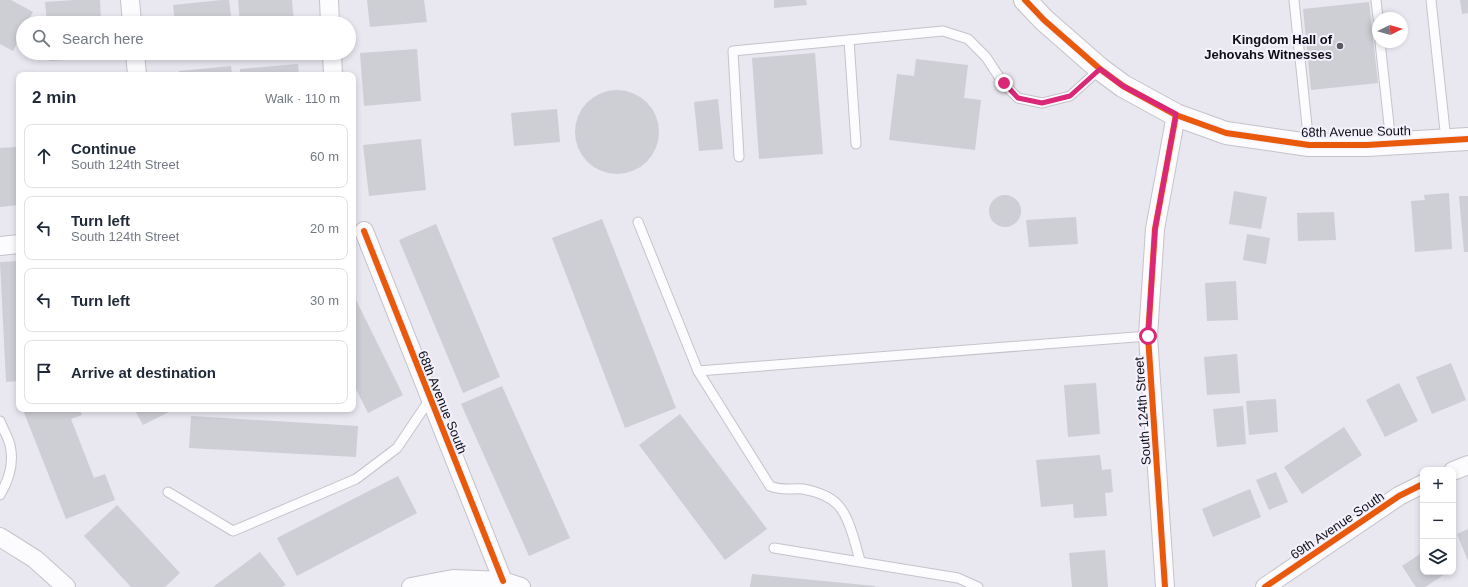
<!DOCTYPE html>
<meta charset="utf-8">
<style>
body{margin:0;font-family:Arial,sans-serif;background:#f6f6f7;color:#1f2937}
.controls{position:absolute;right:12px;bottom:12px;display:grid;overflow:hidden;border-radius:8px;box-shadow:0 2px 6px #0003}
.controls button{width:36px;height:36px;display:grid;place-items:center;padding:0;border:0;border-bottom:1px solid #e0e1e3;background:#fff;color:#1f2937;font:20px sans-serif}
.compass{position:absolute;left:1372px;top:12px;width:36px;height:36px;border-radius:50%;background:#fff;box-shadow:0 2px 6px #0003;rotate:85deg}
.stop{position:absolute;width:12px;height:12px;margin:-9px;border:3px solid #db2777;border-radius:50%;background:#fff}
.stop.end{background:#db2777;border-color:#fff;box-shadow:0 1px 4px #0008}
.list{margin:0;padding:0;list-style:none}
h2{display:flex;justify-content:space-between;align-items:center;height:52px;margin:0;padding:0 16px;font-size:17px}
h2 small{font-size:13px;font-weight:400;color:#747a83}
.list li{display:grid;grid-template-columns:26px 1fr auto;gap:12px;align-items:center;box-sizing:border-box;height:64px;margin:0 8px 8px;padding:0 8px;border:1px solid #e0e1e3;border-radius:8px}
.list b{display:block;font-size:15px;white-space:nowrap}
.list p{margin:0;font-size:13px;white-space:nowrap;color:#747a83}
.list em{font-size:13px;font-style:normal;color:#747a83}
.icon{flex:none;width:22px;height:22px;fill:none;stroke:currentColor;stroke-width:2;stroke-linecap:round;stroke-linejoin:round}
.map{position:relative;flex:none;width:1468px;height:587px;overflow:hidden}
.search{position:absolute;background:#fff;box-shadow:0 2px 6px #0003;left:16px;top:16px;width:340px;height:44px;display:flex;align-items:center;gap:10px;box-sizing:border-box;padding:0 14px;border-radius:22px;color:#747a83;font-size:15px}
.panel{position:absolute;background:#fff;box-shadow:0 2px 6px #0003;left:16px;top:72px;width:340px;height:340px;border-radius:8px}
.map>svg:first-child{display:block}
.building{fill:#ceced5}
.lines{fill:none;stroke-linecap:round;stroke-linejoin:round}
.service-casing{stroke:#c5c3ca;stroke-width:11}
.minor-casing{stroke:#c5c3ca;stroke-width:20}
.tertiary-casing{stroke:#c5c3ca;stroke-width:24}
.service{stroke:#fcfbfd;stroke-width:9}
.minor{stroke:#fcfbfd;stroke-width:18}
.tertiary{stroke:#fcfbfd;stroke-width:22}
.cycleway-casing{stroke:#f4f1ff;stroke-width:8}
.cycleway{stroke:#e8590c;stroke-width:6}
.route{stroke:#db2777;stroke-width:5}
.poi-dot{fill:#5c5a61;stroke:#f4f1ff;stroke-width:1.5}
.labels{text-anchor:middle;stroke-width:4;stroke-linejoin:round;paint-order:stroke}
.poi-label{font-size:13px;font-weight:bold;fill:#100e14;stroke:#f4f1ff;text-anchor:end}
.street-label{font-size:13px;fill:#100e14;stroke:#f4f1ff}
</style>
<div class="map">
<svg width="1468" height="587" viewBox="0 0 1468 587">
<rect width="100%" height="100%" fill="#e9e7f0"/>
<g class="building">
<path d="M0,0h11l22,12 -6,11h-4v8l-10,20 -13,-7z"/>
<path d="M75,0h25l1,23h-54l-2,-21z"/>
<path d="M222,0h7l3,23h-57l-2,-18z"/>
<path d="M238,0h54l2,23h-54z"/>
<path d="M367,0h57l3,22 -57,5z"/>
<path d="M774,0h32l1,5 -33,3z"/>
<path d="M1460,0h8v13l-6,1z"/>
<path d="M1369,2l9,81 -67,7 -8,-81z"/>
<path d="M417,49l4,52 -57,5 -4,-53z"/>
<path d="M49,53h55v4l-54,4z"/>
<path d="M178,53h42v1l-42,4z"/>
<path d="M242,53h23l1,1 -24,2z"/>
<path d="M815,53l8,101 -64,5 -7,-101z"/>
<path d="M916,59l52,6 -4,33 17,2 -6,50 -86,-10 8,-66 17,2z"/>
<path d="M298,64l1,11h-59v-6z"/>
<path d="M231,66l1,9h-53v-4z"/>
<path d="M105,72v3h-24v-1z"/>
<circle cx="617" cy="132" r="42"/>
<path d="M718,99l5,50 -24,2 -5,-49z"/>
<path d="M557,109l3,33 -46,4 -3,-33z"/>
<path d="M421,139l5,51 -57,6 -6,-51z"/>
<path d="M16,147l3,34v24l-19,2v-59z"/>
<path d="M1234,191l33,6 -6,32 -32,-5z"/>
<path d="M1449,193l3,56 -37,3 -4,-51 14,-1 -1,-5z"/>
<circle cx="1005" cy="211" r="16"/>
<path d="M1459,196h9v56h-4z"/>
<path d="M1334,212l2,28 -38,1 -1,-28z"/>
<path d="M1076,217l2,27 -49,3 -3,-27z"/>
<path d="M602,219l74,189 -51,20 -73,-190z"/>
<path d="M436,224l64,153 -37,16 -64,-153z"/>
<path d="M1247,234l23,4 -4,26 -23,-4z"/>
<path d="M19,261v120l-13,1 -6,-120z"/>
<path d="M1236,281l2,39 -31,1 -2,-38z"/>
<path d="M353,294l50,101 -35,18 -15,-30z"/>
<path d="M1237,354l3,39 -33,2 -3,-38z"/>
<path d="M1451,363l15,37 -34,14 -16,-37z"/>
<path d="M1096,383l4,51 -32,3 -4,-52z"/>
<path d="M1399,383l19,38 -33,16 -19,-37z"/>
<path d="M502,386l68,152 -41,18 -68,-152z"/>
<path d="M1276,399l2,33 -29,3 -3,-34z"/>
<path d="M1243,406l3,38 -29,3 -4,-38z"/>
<path d="M79,409l3,6 -11,4 23,59 11,-4 10,26 -49,19 -43,-109z"/>
<path d="M134,409h41l-32,16z"/>
<path d="M680,414l87,115 -42,31 -86,-115z"/>
<path d="M191,416l167,10 -2,31 -167,-9z"/>
<path d="M1344,427l18,28 -60,39 -18,-27z"/>
<path d="M1100,455l2,15 9,-1 2,23 -8,1 2,23 -33,2 -1,-14 -32,3 -5,-47z"/>
<path d="M1276,472l12,30 -19,8 -13,-30z"/>
<path d="M398,476l19,37 -120,63 -20,-38z"/>
<path d="M1250,489l11,28 -48,20 -11,-28z"/>
<path d="M117,505l63,68 -15,14h-34l-47,-51z"/>
<path d="M1468,529v32l-11,-27z"/>
<path d="M1105,550l3,37h-36l-3,-34z"/>
<path d="M260,552l26,33 -4,2h-69z"/>
<path d="M1423,552v20h25l-23,15h-9l-14,-21z"/>
<path d="M752,574l123,12v1h-125z"/>
</g>
<g class="lines">
<defs>
<g id="service">
<path d="M1294,0l15,145"/>
<path d="M1376,0l2,18"/>
<path d="M1431,0l15,140"/>
<path d="M849,40l7,104"/>
<path d="M1380,42l11,101"/>
<path d="M739,157l-6,-106 210,-20 25,8 18,18 17,26 15,15 24,5 28,-7 30,-27"/>
<path d="M638,222l60,149 72,115c11,5 22,2 33,3 11,2 26,7 34,15 12,11 19,42 23,57"/>
<path d="M698,371l450,-35"/>
<path d="M0,421c3,8 8,16 10,24 4,17 -1,35 -10,50"/>
<path d="M168,492l65,39 123,-52 41,-31 33,-49"/>
<path d="M774,548l184,30 20,9"/>
</g>
<g id="minor">
<path d="M130,0l2,23"/>
<path d="M329,0l1,23"/>
<path d="M135,53l2,22"/>
<path d="M332,53l1,22"/>
<path d="M364,231l139,350"/>
<path d="M0,246l19,-2"/>
<path d="M1453,471l15,-6"/>
<path d="M0,537l35,22 31,28"/>
<path d="M411,587l42,-8 50,2 18,6"/>
<path d="M1165,587l-17,-251 7,-107 21,-114"/>
<path d="M1265,587l134,-91 24,-12"/>
</g>
<path id="tertiary" d="M1025,0l19,20 56,49 23,17 53,29 50,18 83,12h58l101,-6"/>
</defs>
<use href="#service" class="service-casing"/>
<use href="#minor" class="minor-casing"/>
<use href="#tertiary" class="tertiary-casing"/>
<use href="#service" class="service"/>
<use href="#minor" class="minor"/>
<use href="#tertiary" class="tertiary"/>
<defs>
<g id="cycleway">
<path d="M1025,0l19,20 56,49 23,17 53,29 50,18 83,12h58l101,-6"/>
<path d="M364,231l139,350"/>
<path d="M1165,587l-17,-251 7,-107 21,-114"/>
<path d="M1265,587l134,-91 24,-12"/>
</g>
</defs>
<use href="#cycleway" class="cycleway-casing"/>
<use href="#cycleway" class="cycleway"/>
</g>
<g class="lines">
<path class="route" d="M1004,83l14,15 24,5 28,-7 30,-27 23,17 53,28 -21,115 -7,107"/>
</g>
<circle class="poi-dot" cx="1340" cy="46" r="4"/>
<g class="labels">
<g class="poi-label">
<text x="1332" y="44">Kingdom Hall of<tspan x="1332" dy="15">Jehovahs Witnesses</tspan></text>
</g>
<g class="street-label">
<text transform="translate(1356 131) rotate(-1)" y="5">68th Avenue South</text>
<text transform="translate(443 402) rotate(68)" y="5">68th Avenue South</text>
<text transform="translate(1142 411) rotate(-94)" y="5">South 124th Street</text>
<text transform="translate(1337 525) rotate(-34)" y="5">69th Avenue South</text>
</g>
</g>
</svg>
<div class="controls">
<button>+</button>
<button>−</button>
<button><svg class="icon" aria-label="layers" viewBox="0 0 24 24"><path d="M12 4l9 5-9 5-9-5zM3 14l9 5 9-5"/></svg></button>
</div>
<svg class="compass" viewBox="-18 -18 36 36"><path d="M0-13l5 13h-10z" fill="#e53935"/><path d="M0 13l5-13h-10z" fill="#747a83"/></svg>
<div class="stop" style="left:1148px;top:336px"></div>
<div class="stop end" style="left:1004px;top:83px"></div>
<div class="search"><svg class="icon" aria-label="search" viewBox="0 0 24 24"><circle cx="10" cy="10" r="6"/><path d="M15 15l6 6"/></svg>Search here</div>
<section class="panel">
<h2>2 min<small>Walk · 110 m</small></h2>
<ul class="list">
<li><svg class="icon" aria-label="ahead" viewBox="0 0 24 24"><path d="M12 20V5M6 11l6-6 6 6"/></svg><div><b>Continue</b><p>South 124th Street</p></div><em>60 m</em></li>
<li><svg class="icon" aria-label="left" viewBox="0 0 24 24"><path d="M17 20v-9H6M10 6l-5 5 5 5"/></svg><div><b>Turn left</b><p>South 124th Street</p></div><em>20 m</em></li>
<li><svg class="icon" aria-label="left" viewBox="0 0 24 24"><path d="M17 20v-9H6M10 6l-5 5 5 5"/></svg><div><b>Turn left</b></div><em>30 m</em></li>
<li><svg class="icon" aria-label="arrive" viewBox="0 0 24 24"><path d="M6 21V4h12l-3 4 3 4H6"/></svg><div><b>Arrive at destination</b></div></li>
</ul>
</section>
</div>
